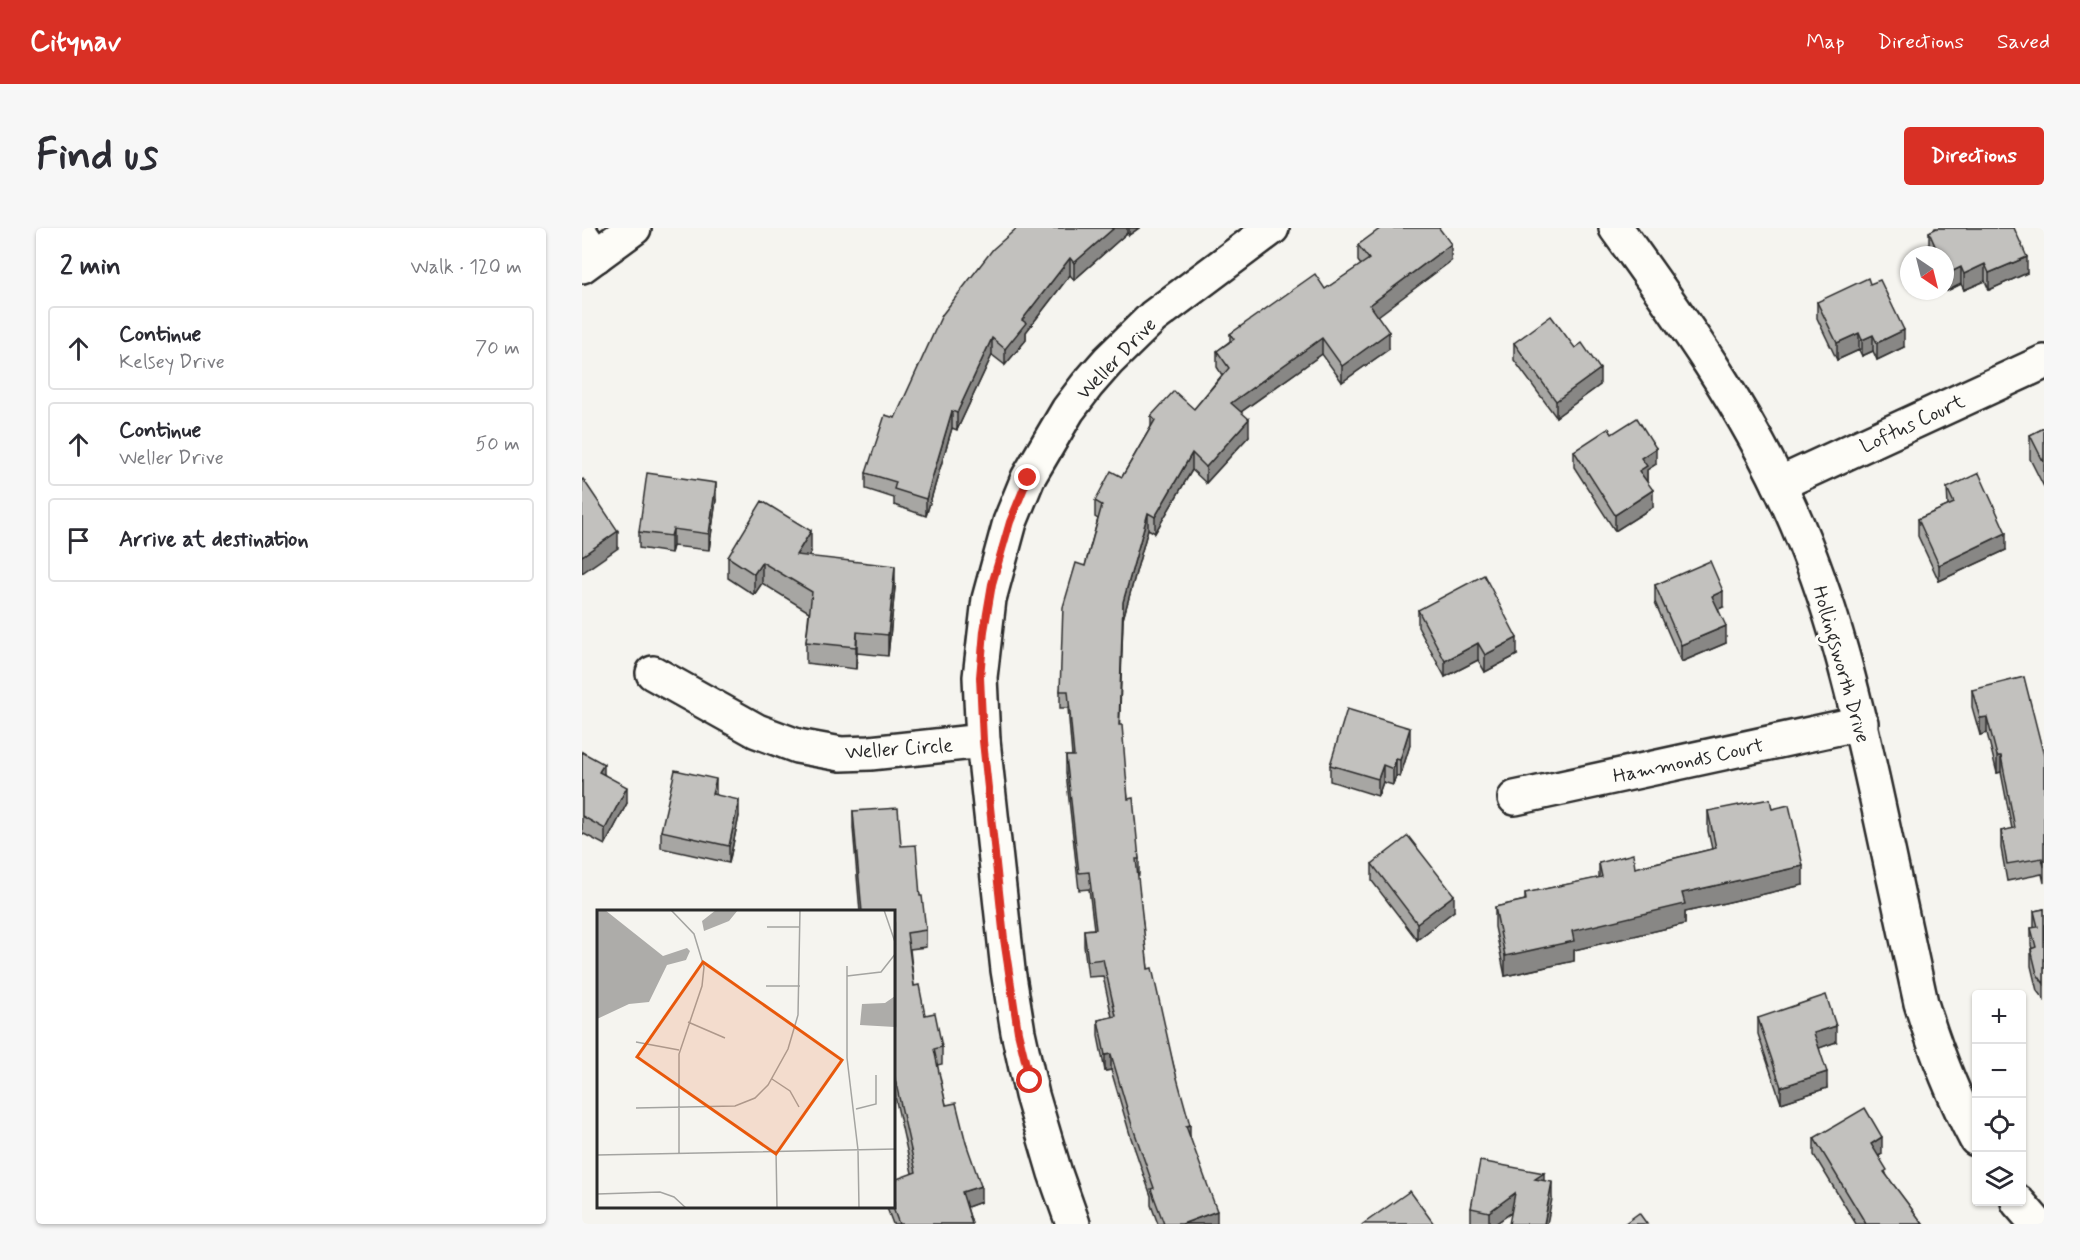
<!DOCTYPE html>
<meta charset="utf-8">
<style>
body{margin:0;font-family:Mynerve,sans-serif;background:#f7f7f7;color:#2b2b33}
.controls{position:absolute;right:18px;bottom:18px;display:grid;overflow:hidden;border-radius:6px;box-shadow:0 2px 4px #0004}
.controls button{width:54px;height:54px;display:grid;place-items:center;padding:0;border:0;border-bottom:2px solid #e1e1e2;background:#fff;color:#2b2b33;font:30px sans-serif}
.compass{position:absolute;left:1318px;top:18px;width:54px;height:54px;border-radius:50%;background:#fff;box-shadow:0 2px 4px #0004;rotate:145deg}
.stop{position:absolute;width:18px;height:18px;margin:-14px;border:4px solid #d93025;border-radius:50%;background:#fff}
.stop.end{background:#d93025;border-color:#fff;box-shadow:0 2px 6px #0008}
.list{margin:0;padding:0;list-style:none}
h2{display:flex;justify-content:space-between;align-items:center;height:78px;margin:0;padding:0 24px;font-size:26px}
h2 small{font-size:20px;font-weight:400;color:#7c7c81}
.list li{display:grid;grid-template-columns:39px 1fr auto;gap:18px;align-items:center;box-sizing:border-box;height:84px;margin:0 12px 12px;padding:0 12px;border:2px solid #e1e1e2;border-radius:6px}
.list b{display:block;font-size:22px;white-space:nowrap}
.list p{margin:0;font-size:20px;white-space:nowrap;color:#7c7c81}
.list em{font-size:20px;font-style:normal;color:#7c7c81}
.icon{flex:none;width:33px;height:33px;fill:none;stroke:currentColor;stroke-width:2;stroke-linecap:round;stroke-linejoin:round}
.map{position:relative;flex:none;width:1462px;height:996px;overflow:hidden;border-radius:6px}
header{display:flex;align-items:center;gap:36px;box-sizing:border-box;height:84px;padding:0 30px;background:#d93025;color:#fff}
header strong{font-size:28px}
nav{display:flex;gap:33px;margin-inline-start:auto;font-size:21px}
.intro{display:flex;align-items:center;justify-content:space-between;box-sizing:border-box;height:144px;padding:0 36px}
h1{margin:0;font-size:42px}
.button{padding:15px 27px;border-radius:6px;background:#d93025;color:#fff;font-size:21px;font-weight:700}
main{display:flex;gap:36px;padding:0 36px}
aside{flex:1;background:#fff;border-radius:6px;box-shadow:0 2px 4px #0004}
.map>svg:first-child{display:block}
.lines{fill:none;stroke-linecap:round;stroke-linejoin:round}
.minor-casing{stroke:#2b2b2b;stroke-width:38}
.tertiary-casing{stroke:#2b2b2b;stroke-width:38}
.minor{stroke:#fdfcf7;stroke-width:33}
.tertiary{stroke:#fdfcf7;stroke-width:33}
.wall{fill:#a7a6a3;stroke:#2b2b2b;stroke-width:1.5}
.shaded-wall{fill:#888785;stroke:#2b2b2b;stroke-width:1.5}
.building{fill:#c2c1be;stroke:#2b2b2b;stroke-width:1.5}
.route{stroke:#d93025;stroke-width:8}
.labels{text-anchor:middle;stroke-width:6;stroke-linejoin:round;paint-order:stroke}
.street-label{font-size:20px;fill:#2b2b2b;stroke:#fdfcf7}
.inset-road{fill:none;stroke:#a4a4a1;stroke-width:1.5}
.view{fill:#e8590c;fill-opacity:0.15;stroke:#e8590c;stroke-width:3}
.inset-edge{fill:none;stroke:#2b2b2b;stroke-width:3}
</style>
<header>
<strong>Citynav</strong>
<nav><a>Map</a><a>Directions</a><a>Saved</a></nav>
</header>
<div class="intro"><h1>Find us</h1><a class="button">Directions</a></div>
<main>
<aside>
<h2>2 min<small>Walk · 120 m</small></h2>
<ul class="list">
<li><svg class="icon" aria-label="ahead" viewBox="0 0 24 24"><path d="M12 20V5M6 11l6-6 6 6"/></svg><div><b>Continue</b><p>Kelsey Drive</p></div><em>70 m</em></li>
<li><svg class="icon" aria-label="ahead" viewBox="0 0 24 24"><path d="M12 20V5M6 11l6-6 6 6"/></svg><div><b>Continue</b><p>Weller Drive</p></div><em>50 m</em></li>
<li><svg class="icon" aria-label="arrive" viewBox="0 0 24 24"><path d="M6 21V4h12l-3 4 3 4H6"/></svg><div><b>Arrive at destination</b></div></li>
</ul>
</aside>
<div class="map">
<svg width="1462" height="996" viewBox="0 0 1462 996">
<rect width="100%" height="100%" fill="#f5f4ef"/>
<filter id="ink" filterUnits="userSpaceOnUse"><feTurbulence type="fractalNoise" baseFrequency=".0167" numOctaves="2"/><feDisplacementMap in="SourceGraphic" scale="12" xChannelSelector="R" yChannelSelector="G"/><feConvolveMatrix kernelMatrix="1 2 1 2 8 2 1 2 1" color-interpolation-filters="sRGB"/></filter>
<g filter="url(#ink)">
<g class="lines">
<defs>
<g id="minor">
<path d="M1034,0c65,90 129,179 174,280 43,95 66,195 88,296 14,66 29,133 43,199 15,49 31,91 55,136"/>
<path d="M0,8l14,20"/>
<path d="M1197,256l265,-122"/>
<path d="M71,445l104,58 40,15 44,8 29,-1 113,-12"/>
<path d="M933,570l346,-75"/>
<path d="M1436,974l19,22"/>
<path d="M491,996l-18,-51 -23,-78 -14,-63 -10,-62 -25,-229 -3,-64 9,-78 21,-77 18,-44 40,-68 19,-25 21,-24 45,-44 119,-89"/>
</g>
<path id="tertiary" d="M0,38l52,-38"/>
</defs>
<use href="#minor" class="minor-casing"/>
<use href="#tertiary" class="tertiary-casing"/>
<use href="#minor" class="minor"/>
<use href="#tertiary" class="tertiary"/>
</g>
<g class="wall">
<path d="M435,0h122l-10,7 -2,-2 -53,47 -4,-5 -44,57v8l-21,25 -13,-10 -35,75 -5,-2 -26,88 -32,-11v-7l-28,-9v-16l29,-55z"/>
<path d="M1353,0h79l13,45 -38,17 -4,-9 -21,9 -3,-6 -14,7 -2,-6v-30h-13l-3,-7v-16l6,-3z"/>
<path d="M776,17l93,16 -74,55 12,33 -47,33 -20,-28 -81,58 8,24 -43,47 -14,-13 -37,63 -7,-4 -25,90 -4,106 9,74 11,60v16h-2l11,94 26,98 16,71 27,86h-59l-7,-19v-9l-20,-58 -20,-68 -6,1 -7,-35v-16l14,-3 -9,-41 -15,1 -4,-31v-16l10,-1 -5,-40 -10,1 -13,-117v-17h6l-4,-48h-8v-17l25,-125 13,-47 -3,-2v-16l27,-24 29,-50v-11l43,-7 28,-34 -5,-8v-16l13,-10v-7l95,-45 36,-24 -3,-4z"/>
<path d="M1235,74l87,45 -27,13 -4,-9 -11,5 -3,-6 -22,10 -20,-42z"/>
<path d="M932,115l86,42 -44,32 -42,-57z"/>
<path d="M1462,200v59l-14,-28v-24z"/>
<path d="M1030,206l44,30 -9,6v12l6,25 -38,24 -41,-64v-16z"/>
<path d="M1365,260l59,62 -67,31 -21,-45v-17l30,-13z"/>
<path d="M134,272l-7,50 -36,-4 -2,7 -32,-5v-16z"/>
<path d="M229,324l-3,5 87,30 -7,69 -31,-3 -1,16 -50,-6v-21l3,-30 -47,-29 -8,12 -26,-17v-21z"/>
<path d="M1073,357l68,22 -5,2 8,34 -45,19 -26,-60z"/>
<path d="M836,382l99,45 -32,17 -7,-12 -33,17 -27,-50z"/>
<path d="M1390,462l72,66v127l-2,-9 -35,7 -6,-33v-17l11,-2 -11,-57 -4,1 -10,-40 -7,2 -8,-28z"/>
<path d="M828,517l-10,32 -4,-1 -3,9 -10,-3 -5,14 -48,-15v-16z"/>
<path d="M0,524l22,22 23,29 -22,42 -23,-12z"/>
<path d="M134,566l23,22 -10,47 -68,-15v-17z"/>
<path d="M1190,581l31,76 -118,27v12l-111,26v11l-69,15 -10,-49v-20l30,-7v-7l74,-15v-15l36,5 77,-19 -4,-18v-20z"/>
<path d="M271,583l48,35 19,50 6,34v17l-16,2 4,37 11,29 17,32v17l-5,1 9,40 20,38 15,59 -14,5 5,17h-79l-6,-16h7l18,-35 -18,-81v-180h-34l-7,-84z"/>
<path d="M790,636l82,47 -37,29 -45,-59z"/>
<path d="M1462,681v91l-7,-9 -6,-25v-17h1l-1,-4v-17h3v-17z"/>
<path d="M1176,790l78,24 -17,6 8,40 -46,15 -23,-69z"/>
<path d="M1232,910l68,16 -3,2 8,20 36,48h-67l-42,-69z"/>
<path d="M962,953l8,18 -41,14 -16,11h-24v-16z"/>
</g>
<g class="shaded-wall">
<path d="M532,0h13v5l-53,47v-17z"/>
<path d="M547,0h10l-10,7z"/>
<path d="M869,16v17l-81,61v-17z"/>
<path d="M1445,29v16l-38,17v-17z"/>
<path d="M488,30v17l-44,57v8l-21,25v-16l17,-29z"/>
<path d="M1403,36v17l-21,9v-16z"/>
<path d="M1379,39v17l-14,7v-17z"/>
<path d="M1322,102v17l-27,13v-17z"/>
<path d="M807,104v17l-47,33v-16z"/>
<path d="M1277,105v17l-22,10v-17z"/>
<path d="M1291,107v16l-11,5v-16z"/>
<path d="M410,110v17l-35,75v-17z"/>
<path d="M740,110v16l-91,65v-16z"/>
<path d="M1018,141v16l-44,32v-16z"/>
<path d="M370,183v17l-26,88v-17z"/>
<path d="M667,191v17l-43,47v-16z"/>
<path d="M1074,220v16l-9,6v13l-8,-12 2,-13z"/>
<path d="M610,225v17l-37,63v-16z"/>
<path d="M134,255v17l-7,50v-16z"/>
<path d="M1071,262v17l-38,24v-16z"/>
<path d="M566,285v16l-25,90 -4,123 4,-140z"/>
<path d="M91,301v17l-2,7v-17z"/>
<path d="M36,303v17l-36,25v-17z"/>
<path d="M229,303v21l-15,24v-21z"/>
<path d="M1424,305v17l-67,31v-16z"/>
<path d="M180,334v21l-8,12v-21z"/>
<path d="M313,338v21l-7,69v-21z"/>
<path d="M1141,363v16l-11,5v-16z"/>
<path d="M1144,398v17l-45,19v-17z"/>
<path d="M275,404v21l-1,16v-22z"/>
<path d="M935,410v17l-32,17v-17z"/>
<path d="M896,415v17l-33,17v-16z"/>
<path d="M1405,489v16l-7,2v-17z"/>
<path d="M828,500v17l-10,32v-17z"/>
<path d="M1415,528h4v16l-4,1z"/>
<path d="M814,531v17l-3,9v-16z"/>
<path d="M22,536v17l-5,-9z"/>
<path d="M801,537v17l-5,14v-17z"/>
<path d="M134,551v16l-4,-1z"/>
<path d="M45,559v16l-22,42v-16z"/>
<path d="M157,572v16l-10,47v-17z"/>
<path d="M1221,638v19l-118,27v12l-111,26v11l-69,15v-20l67,-25 110,-38z"/>
<path d="M872,667v16l-37,29v-17z"/>
<path d="M1254,798v16l-22,8v-17z"/>
<path d="M529,826v16l-6,1v-16z"/>
<path d="M1245,844v16l-46,15v-16z"/>
<path d="M608,897v16l-4,-15z"/>
<path d="M1300,909v17l-11,6v-16z"/>
<path d="M962,945v17l-9,-11z"/>
<path d="M970,954v17l-5,25h-3z"/>
<path d="M399,958v16l-19,7v-17z"/>
<path d="M933,965v17l-20,14h-6v-12z"/>
<path d="M635,983v13h-35z"/>
</g>
<g class="building">
<path d="M435,0h97l-40,35 -4,-5 -48,62 4,3 -21,26 -13,-11 -35,75 -5,-2 -26,88 -32,-10 2,-7 -30,-9 19,-58 10,3 47,-103 51,-66z"/>
<path d="M799,0h58l12,16 -81,61 19,27 -47,34 -20,-28 -91,65 18,16 -43,48 -14,-14 -37,64 -7,-4 -25,89 -4,123h3l6,74 5,-1 6,61h-3l12,110 4,-1 22,99 16,58 -4,1 31,85 -35,13h-18l-13,-35 3,-1 -23,-66 -20,-68 -6,1 -7,-35 18,-4 -13,-57 -15,2 -4,-31 12,-1 -7,-57 -10,1 -13,-117h8l-6,-65h-8l3,-84 13,-44 9,3 17,-61 -7,-4 16,-30 11,6 33,-57 -4,-4 23,-25 20,18 35,-41 -12,-17 17,-12 -4,-5 85,-60 10,15 44,-30 -11,-14z"/>
<path d="M1355,0h77l13,29 -38,16 -4,-9 -21,10 -3,-7 -14,7 -2,-5v-14h-6l-10,-23z"/>
<path d="M1286,50l2,6 10,-4 24,50 -27,13 -4,-8 -11,5 -3,-7 -22,10 -20,-41z"/>
<path d="M969,88l24,32 7,-5 18,26 -44,32 -42,-58z"/>
<path d="M1055,190l19,30 -15,10 6,8 -8,5 14,19 -38,25 -41,-64 35,-23 3,6z"/>
<path d="M1462,200v35l-14,-28z"/>
<path d="M65,245l69,10 -7,51 -36,-5 -2,7 -32,-4z"/>
<path d="M1397,245l27,60 -67,32 -21,-46 36,-16 -7,-15z"/>
<path d="M1,251l35,52 -36,25v-76z"/>
<path d="M180,273l49,30 -15,24 99,11 -7,69 -31,-3 -1,15 -50,-5 6,-50 -50,-30 -8,12 -26,-17z"/>
<path d="M1128,333l13,30 -11,5 14,30 -45,19 -26,-60z"/>
<path d="M902,347l33,63 -32,17 -7,-12 -33,18 -27,-51z"/>
<path d="M1442,449l20,79v111l-2,-9 -35,6 -6,-33 14,-3 -14,-72h-4l-10,-39 -7,1 -8,-28z"/>
<path d="M765,481l63,19 -10,32 -4,-1 -3,10 -10,-4 -5,14 -48,-14z"/>
<path d="M0,524l22,12 -5,8 28,15 -22,42 -23,-13z"/>
<path d="M93,542l41,9 -4,15 27,6 -10,46 -68,-15z"/>
<path d="M1188,571l2,10 17,-4 14,61 -121,27 3,11 -113,27 2,10 -69,15 -10,-49 31,-7 -1,-7 77,-16 -3,-14 34,-9 2,14 81,-20 -8,-37z"/>
<path d="M316,580l3,38 15,-1 4,51h2l4,34 -19,3 7,53 5,-1 6,30 10,-2 7,34 -8,2 12,56 10,-2 10,40 15,43 -19,6 10,32h-73l-6,-16h1v-28l22,-8 -22,-97v-163h-32l-9,-101z"/>
<path d="M826,608l46,59 -37,28 -45,-59z"/>
<path d="M1462,681v75l-7,-10 -6,-25 5,-2 -5,-19 7,-1 -4,-16z"/>
<path d="M1244,767l10,31 -22,7 13,39 -46,15 -23,-69z"/>
<path d="M1283,880l17,29 -11,7 16,26 -3,2 39,52h-57l-52,-86z"/>
<path d="M898,933l64,12 -9,6 17,3 -8,42h-35l6,-31 -26,19 -18,-4z"/>
<path d="M828,963l24,33h-71z"/>
<path d="M1057,985l8,11h-23z"/>
</g>
</g>
<g class="lines" filter="url(#ink)">
<path class="route" d="M446,250l-18,44 -18,62 -8,47 -4,46 3,64 21,198 14,93 12,49"/>
</g>
<g class="labels">
<g class="street-label">
<text transform="translate(534 130) rotate(-46)" y="7">Weller Drive</text>
<text transform="translate(1330 195) rotate(-25)" y="7">Loftus Court</text>
<text transform="translate(1260 436) rotate(74)" y="7">Hollingsworth Drive</text>
<text transform="translate(317 520) rotate(-4)" y="7">Weller Circle</text>
<text transform="translate(1106 532) rotate(-12)" y="7">Hammonds Court</text>
</g>
</g>
<g transform="translate(15 682)">
<rect width="298" height="298" fill="#f5f4ef"/>
<path d="M0,0h8l58,46 24,-8 3,3 -4,9 -19,5 -18,37 -20,2 -32,15zM119,0h22l-9,11 -25,10 -2,-10zM298,86v31l-35,-2 2,-21 23,-1z" fill="#adaca9"/>
<path class="inset-road" d="M74,0l23,24 10,33 -2,19 -23,68v99M287,0l12,35M170,17h33M250,56v92l11,92M250,66l34,-4 15,-19M169,76h34M91,112l37,16M39,132l43,8M0,156v59M175,169l18,12 9,16M39,198l99,-2 20,-8 13,-13 20,-36 10,-34 2,-105M259,199l20,-5v-29M261,240l1,58M179,241l1,57M0,245l299,-6M0,284l63,-2 14,5 12,11"/>
<path class="view" d="M106,52l139,98 -66,94 -139,-97z"/>
<rect width="298" height="298" class="inset-edge"/>
</g>
</svg>
<div class="controls">
<button>+</button>
<button>−</button>
<button><svg class="icon" aria-label="locate" viewBox="0 0 24 24"><circle cx="12" cy="12" r="6"/><path d="M12 2v4M12 18v4M2 12h4M18 12h4"/></svg></button>
<button><svg class="icon" aria-label="layers" viewBox="0 0 24 24"><path d="M12 4l9 5-9 5-9-5zM3 14l9 5 9-5"/></svg></button>
</div>
<svg class="compass" viewBox="-18 -18 36 36"><path d="M0-13l5 13h-10z" fill="#e53935"/><path d="M0 13l5-13h-10z" fill="#7c7c81"/></svg>
<div class="stop" style="left:448px;top:853px"></div>
<div class="stop end" style="left:446px;top:250px"></div>
</div>
</main>
